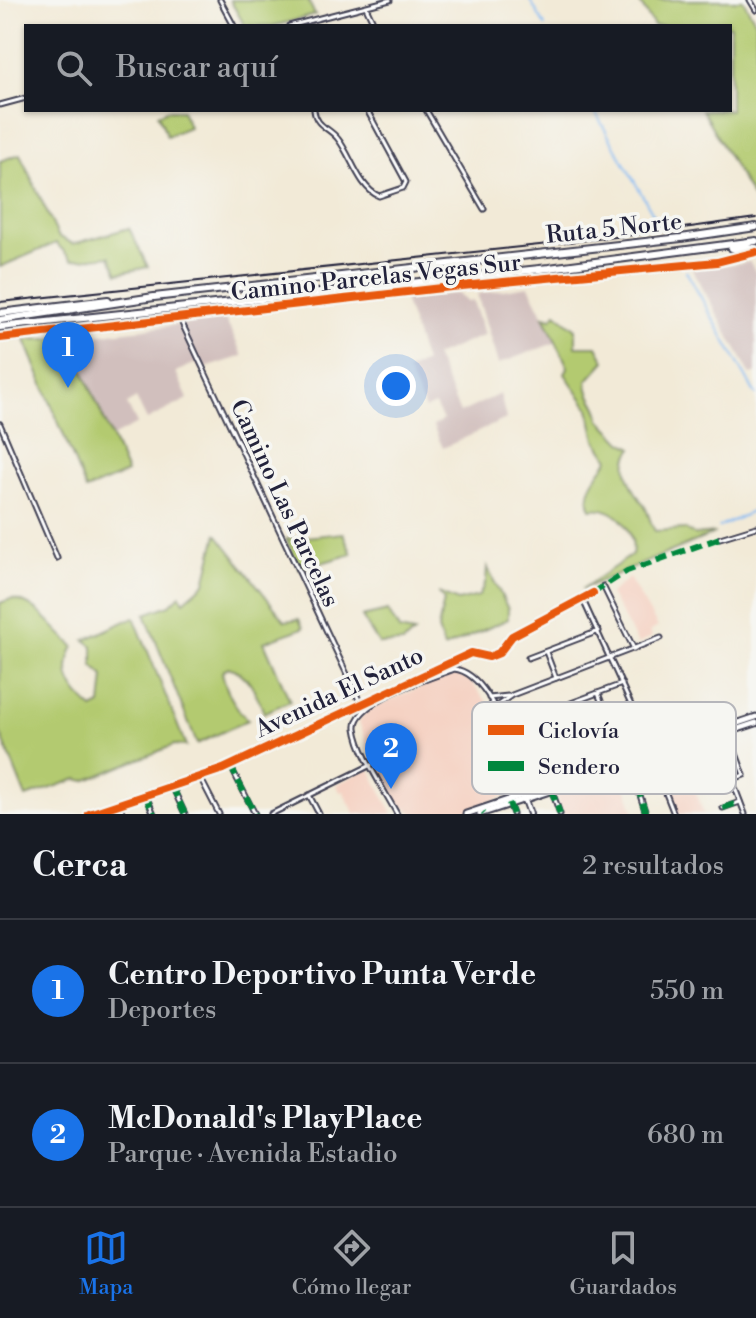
<!DOCTYPE html>
<html lang="es">
<meta charset="utf-8">
<style>
body{margin:0;font-family:"Libre Bodoni",serif;background:#242831;color:#f1f3f6}
.you{position:absolute;left:396px;top:386px;width:28px;height:28px;margin:-20px;border:6px solid #fff;border-radius:50%;background:#1a73e8;box-shadow:0 0 0 12px #1a73e833}
.badge{display:grid;place-items:center;width:52px;height:52px;border-radius:50%;background:#1a73e8;color:#fff;font-size:26px;font-weight:700}
.pin{position:absolute;translate:-50% -66px;filter:drop-shadow(0 2px 4px #0008)}
.pin::after{content:'';position:absolute;top:42px;width:28px;height:24px;background:inherit;clip-path:polygon(0 0,100% 0,50% 100%)}
.list{margin:0;padding:0;list-style:none}
h2{display:flex;justify-content:space-between;align-items:center;height:104px;margin:0;padding:0 32px;font-size:34px}
h2 small{font-size:26px;font-weight:400;color:#9ea1a6}
.list li{display:grid;grid-template-columns:52px 1fr auto;gap:24px;align-items:center;box-sizing:border-box;height:144px;padding:0 32px;border-top:2px solid #363941}
.list b{display:block;font-size:30px;white-space:nowrap}
.list p{margin:0;font-size:26px;white-space:nowrap;color:#9ea1a6}
.list em{font-size:26px;font-style:normal;color:#9ea1a6}
.icon{flex:none;width:44px;height:44px;fill:none;stroke:currentColor;stroke-width:2;stroke-linecap:round;stroke-linejoin:round}
.map{position:relative;flex:none;width:756px;height:814px;overflow:hidden}
.search{position:absolute;background:#171b24;box-shadow:0 2px 6px #0004;left:24px;right:24px;top:24px;height:88px;display:flex;align-items:center;gap:20px;box-sizing:border-box;padding:0 28px;border-radius:0px;color:#9ea1a6;font-size:30px}
.sheet{height:392px;background:#171b24}
nav{display:flex;justify-content:space-around;align-items:center;box-sizing:border-box;height:112px;border-top:2px solid #363941;background:#171b24;font-size:22px;color:#9ea1a6}
nav a{display:grid;justify-items:center;gap:4px}
nav .on{color:#1a73e8}
.map>svg:first-child{display:block}
.built{fill:#f5d2c3}
.industrial{fill:#d1bfbd}
.green{fill:#b3ca6f;stroke:#6a7655;stroke-width:2}
.lines{fill:none;stroke-linecap:round;stroke-linejoin:round}
.stream{stroke:#83baf3;stroke-width:2}
.minor-casing{stroke:#414052;stroke-width:7}
.tertiary-casing{stroke:#414052;stroke-width:8}
.primary-casing{stroke:#414052;stroke-width:9}
.trunk-casing{stroke:#414052;stroke-width:10}
.minor{stroke:#fff;stroke-width:3}
.tertiary{stroke:#fff;stroke-width:4}
.primary{stroke:#fff;stroke-width:5}
.trunk{stroke:#fff;stroke-width:6}
.rail{stroke:#22223b;stroke-width:2}
.quiet{stroke:#00873e;stroke-width:6;stroke-dasharray:12 6;stroke-linecap:butt}
.cycleway-casing{stroke:#f6f6f2;stroke-width:13}
.cycleway{stroke:#e8590c;stroke-width:8}
.labels{text-anchor:middle;stroke-width:7;stroke-linejoin:round;paint-order:stroke}
.street-label{font-size:24px;fill:#22223b;stroke:#f6f6f2}
.key{fill:#f6f6f2;stroke:#b6b6bb;stroke-width:2}
.key-label{font-size:22px;fill:#22223b}
</style>
<div class="map">
<svg width="756" height="814" viewBox="0 0 756 814">
<rect width="100%" height="100%" fill="#f6f6f2"/>
<filter id="ink" filterUnits="userSpaceOnUse"><feTurbulence type="fractalNoise" baseFrequency=".0125" numOctaves="2"/><feDisplacementMap in="SourceGraphic" scale="16" xChannelSelector="R" yChannelSelector="G"/><feConvolveMatrix kernelMatrix="1 2 1 2 8 2 1 2 1" color-interpolation-filters="sRGB"/></filter>
<filter id="wash" filterUnits="userSpaceOnUse"><feTurbulence type="fractalNoise" baseFrequency=".006" numOctaves="4" result="noise"/><feDisplacementMap in="SourceGraphic" scale="32" xChannelSelector="R" yChannelSelector="G"/><feGaussianBlur stdDeviation="1.8" result="paint"/><feColorMatrix in="noise" values="0 0 0 0 0 0 0 0 0 0 0 0 0 0 0 0 0 1.4 0 .05"/><feComposite in="paint" operator="in"/></filter>
<g filter="url(#wash)">
<rect width="100%" height="100%" fill="#f2ead7"/>
<g class="built">
<path d="M629,578l29,49 -9,5 3,5 -14,7 -28,-50z"/>
<path d="M456,672l7,1 32,38 31,65 -4,13 -64,25h-43l-20,-13 -23,-43 -13,-36 7,-11z"/>
<path d="M369,768l24,46h-38l-12,-23 -3,1 -4,-7z"/>
<path d="M622,774l13,40h-73l-7,-20z"/>
<path d="M690,778l3,7 11,29h-27l-10,-27z"/>
</g>
<g class="industrial">
<path d="M750,262l6,11v100l-5,2 -59,-106z"/>
<path d="M529,286l28,56 -59,22 -21,-70z"/>
<path d="M459,293l8,9 6,-1 11,34 -49,21 25,57 40,-19 6,25 -63,29 -10,-22 10,-6 -8,-15 -10,4 -18,-38 18,-9 -21,-63z"/>
<path d="M225,319l18,37 -43,14 -4,-7 -20,9 12,27 -41,21 -11,-22 -9,6 10,20 -25,13 -43,-99z"/>
</g>
<g class="green">
<path d="M230,0h78l7,15 -42,11h-28z"/>
<path d="M638,0h105l13,22v182l-54,-94h28v-84h-76z"/>
<path d="M167,110h15l7,17 -22,9 -9,-22z"/>
<path d="M20,154l38,82 15,8 56,-16 19,39 -30,6 -8,-17 -38,4 -16,-17 -56,24v-106z"/>
<path d="M556,313l20,16v17h21l8,15 -18,20c0,18 13,23 13,38l22,23 11,6c-16,18 1,43 12,59 4,7 5,16 10,24l30,-2 10,6 20,-2 -133,56 50,-34c5,-24 -16,-50 -41,-46 -9,-18 9,-37 18,-50l-13,-19 -7,-31 -24,-35 3,-7 -24,-51 8,2z"/>
<path d="M69,338l58,135 -41,17 -61,-150z"/>
<path d="M343,533l9,21 -52,15 -14,-30z"/>
<path d="M217,534l68,87 14,-2 4,9 -39,14 26,59 -26,12c-7,-19 -16,-41 -36,-46l-6,5c3,17 13,36 26,48l-51,24 -52,-130 25,-9 10,-10 4,6 21,-18z"/>
<path d="M487,567l21,42v10l-64,29 -6,-19 6,-29 -6,-7 20,8 21,-5 7,-15z"/>
<path d="M11,599c29,4 41,30 63,47 -14,28 -2,45 19,63l8,-4 3,-29 -11,-10v-20l-8,-6 49,-23 52,129 -12,-1 -89,36 -8,-2 -51,18 -26,-65v-129z"/>
<path d="M388,611l11,19 15,3 -11,10 -24,1 -17,-27z"/>
</g>
<g class="lines">
<g class="stream">
<path d="M530,0l15,26"/>
<path d="M594,110l67,118"/>
<path d="M686,271l70,124"/>
<path d="M719,527l37,-17"/>
</g>
</g>
</g>
<g filter="url(#ink)">
<g class="lines">
<defs>
<g id="minor">
<path d="M220,0l14,26"/>
<path d="M750,0l6,10"/>
<path d="M366,7l9,19"/>
<path d="M289,26l101,-26"/>
<path d="M0,105l26,-7"/>
<path d="M314,110c2,17 15,17 24,29 13,16 21,49 41,57l24,-8 3,-6 -39,-72"/>
<path d="M426,110l58,99"/>
<path d="M180,319l180,383"/>
<path d="M0,424l57,134"/>
<path d="M720,538l36,-11"/>
<path d="M603,586l31,63"/>
<path d="M583,600l49,107"/>
<path d="M546,652l10,26"/>
<path d="M528,658l71,-27"/>
<path d="M598,693l25,67"/>
<path d="M489,698l19,-2"/>
<path d="M571,703l51,-19"/>
<path d="M495,707l17,-12 149,-57"/>
<path d="M588,721l18,-7"/>
<path d="M652,758l22,56"/>
<path d="M230,765l25,49"/>
<path d="M200,777l19,37"/>
<path d="M732,780l13,34"/>
<path d="M172,786l13,28"/>
<path d="M715,786l29,-11 -16,-43"/>
<path d="M526,791l1,-15"/>
<path d="M552,791l8,23"/>
<path d="M309,795l10,19"/>
<path d="M146,796l8,18"/>
<path d="M119,804l4,10"/>
<path d="M510,806l3,8"/>
<path d="M723,808l17,-6"/>
<path d="M89,814l134,-45 248,-116 18,4 10,-4 13,-17 81,-43"/>
<path d="M271,814l100,-49"/>
<path d="M397,814c-12,-23 -38,-61 -41,-86 -3,-27 76,-50 98,-59 40,4 59,91 82,119"/>
<path d="M646,814l-7,-22 23,-7"/>
</g>
<g id="tertiary">
<path d="M0,338l451,-51 266,-25 39,-10"/>
<path d="M522,792l8,22"/>
</g>
<g id="primary">
<path d="M466,814l290,-97"/>
<path d="M480,814l276,-91"/>
</g>
<g id="trunk">
<path d="M732,248h24"/>
<path d="M0,313l108,-13"/>
<path d="M0,320l154,-23 527,-59 75,-11"/>
<path d="M0,327l549,-59 207,-27"/>
</g>
</defs>
<use href="#minor" class="minor-casing"/>
<use href="#tertiary" class="tertiary-casing"/>
<use href="#primary" class="primary-casing"/>
<use href="#trunk" class="trunk-casing"/>
<use href="#minor" class="minor"/>
<use href="#tertiary" class="tertiary"/>
<use href="#primary" class="primary"/>
<use href="#trunk" class="trunk"/>
<path class="rail" d="M0,302l625,-66 131,-18"/>
<g class="quiet">
<path d="M593,593l34,-22 93,-33"/>
<path d="M588,721l18,-7"/>
<path d="M230,765l25,49"/>
<path d="M172,786l13,28"/>
<path d="M715,786l17,-6"/>
<path d="M551,789l9,25"/>
<path d="M145,795l9,19"/>
<path d="M509,803l4,11"/>
<path d="M723,808l17,-6"/>
<path d="M483,813l1,1"/>
<path d="M646,814l-7,-22 23,-7"/>
</g>
<defs>
<g id="cycleway">
<path d="M0,338l451,-51 266,-25 39,-10"/>
<path d="M89,814l134,-45 248,-116 18,4 10,-4 13,-17 81,-43"/>
</g>
</defs>
<use href="#cycleway" class="cycleway-casing"/>
<use href="#cycleway" class="cycleway"/>
</g>
</g>
<g class="labels">
<g class="street-label">
<text transform="translate(614 228) rotate(-6)" y="8">Ruta 5 Norte</text>
<text transform="translate(376 277) rotate(-6)" y="8">Camino Parcelas Vegas Sur</text>
<text transform="translate(285 503) rotate(65)" y="8">Camino Las Parcelas</text>
<text transform="translate(339 692) rotate(-25)" y="8">Avenida El Santo</text>
</g>
</g>
<rect x="472" y="702" width="264" height="92" rx="12" class="key"/>
<rect x="488" y="725" width="36" height="10" fill="#e8590c"/>
<rect x="488" y="761" width="36" height="10" fill="#00873e"/>
<g class="key-label">
<text x="538" y="738">Ciclovía</text>
<text x="538" y="774">Sendero</text>
</g>
</svg>
<div class="you"></div>
<div class="pin badge" style="left:68px;top:388px">1</div>
<div class="pin badge" style="left:391px;top:789px">2</div>
<div class="search"><svg class="icon" aria-label="search" viewBox="0 0 24 24"><circle cx="10" cy="10" r="6"/><path d="M15 15l6 6"/></svg>Buscar aquí</div>
</div>
<section class="sheet">
<h2>Cerca<small>2 resultados</small></h2>
<ul class="list">
<li><span class="badge">1</span><div><b>Centro Deportivo Punta Verde</b><p>Deportes</p></div><em>550 m</em></li>
<li><span class="badge">2</span><div><b>McDonald's PlayPlace</b><p>Parque · Avenida Estadio</p></div><em>680 m</em></li>
</ul>
</section>
<nav>
<a class="on"><svg class="icon" aria-label="map" viewBox="0 0 24 24"><path d="M3 6l6-2 6 2 6-2v14l-6 2-6-2-6 2zM9 4v14M15 6v14"/></svg>Mapa</a>
<a><svg class="icon" aria-label="directions" viewBox="0 0 24 24"><path d="M12 3l9 9-9 9-9-9zM9 14v-3h6M13 9l2 2-2 2"/></svg>Cómo llegar</a>
<a><svg class="icon" aria-label="saved" viewBox="0 0 24 24"><path d="M7 4h10v16l-5-4-5 4z"/></svg>Guardados</a>
</nav>
